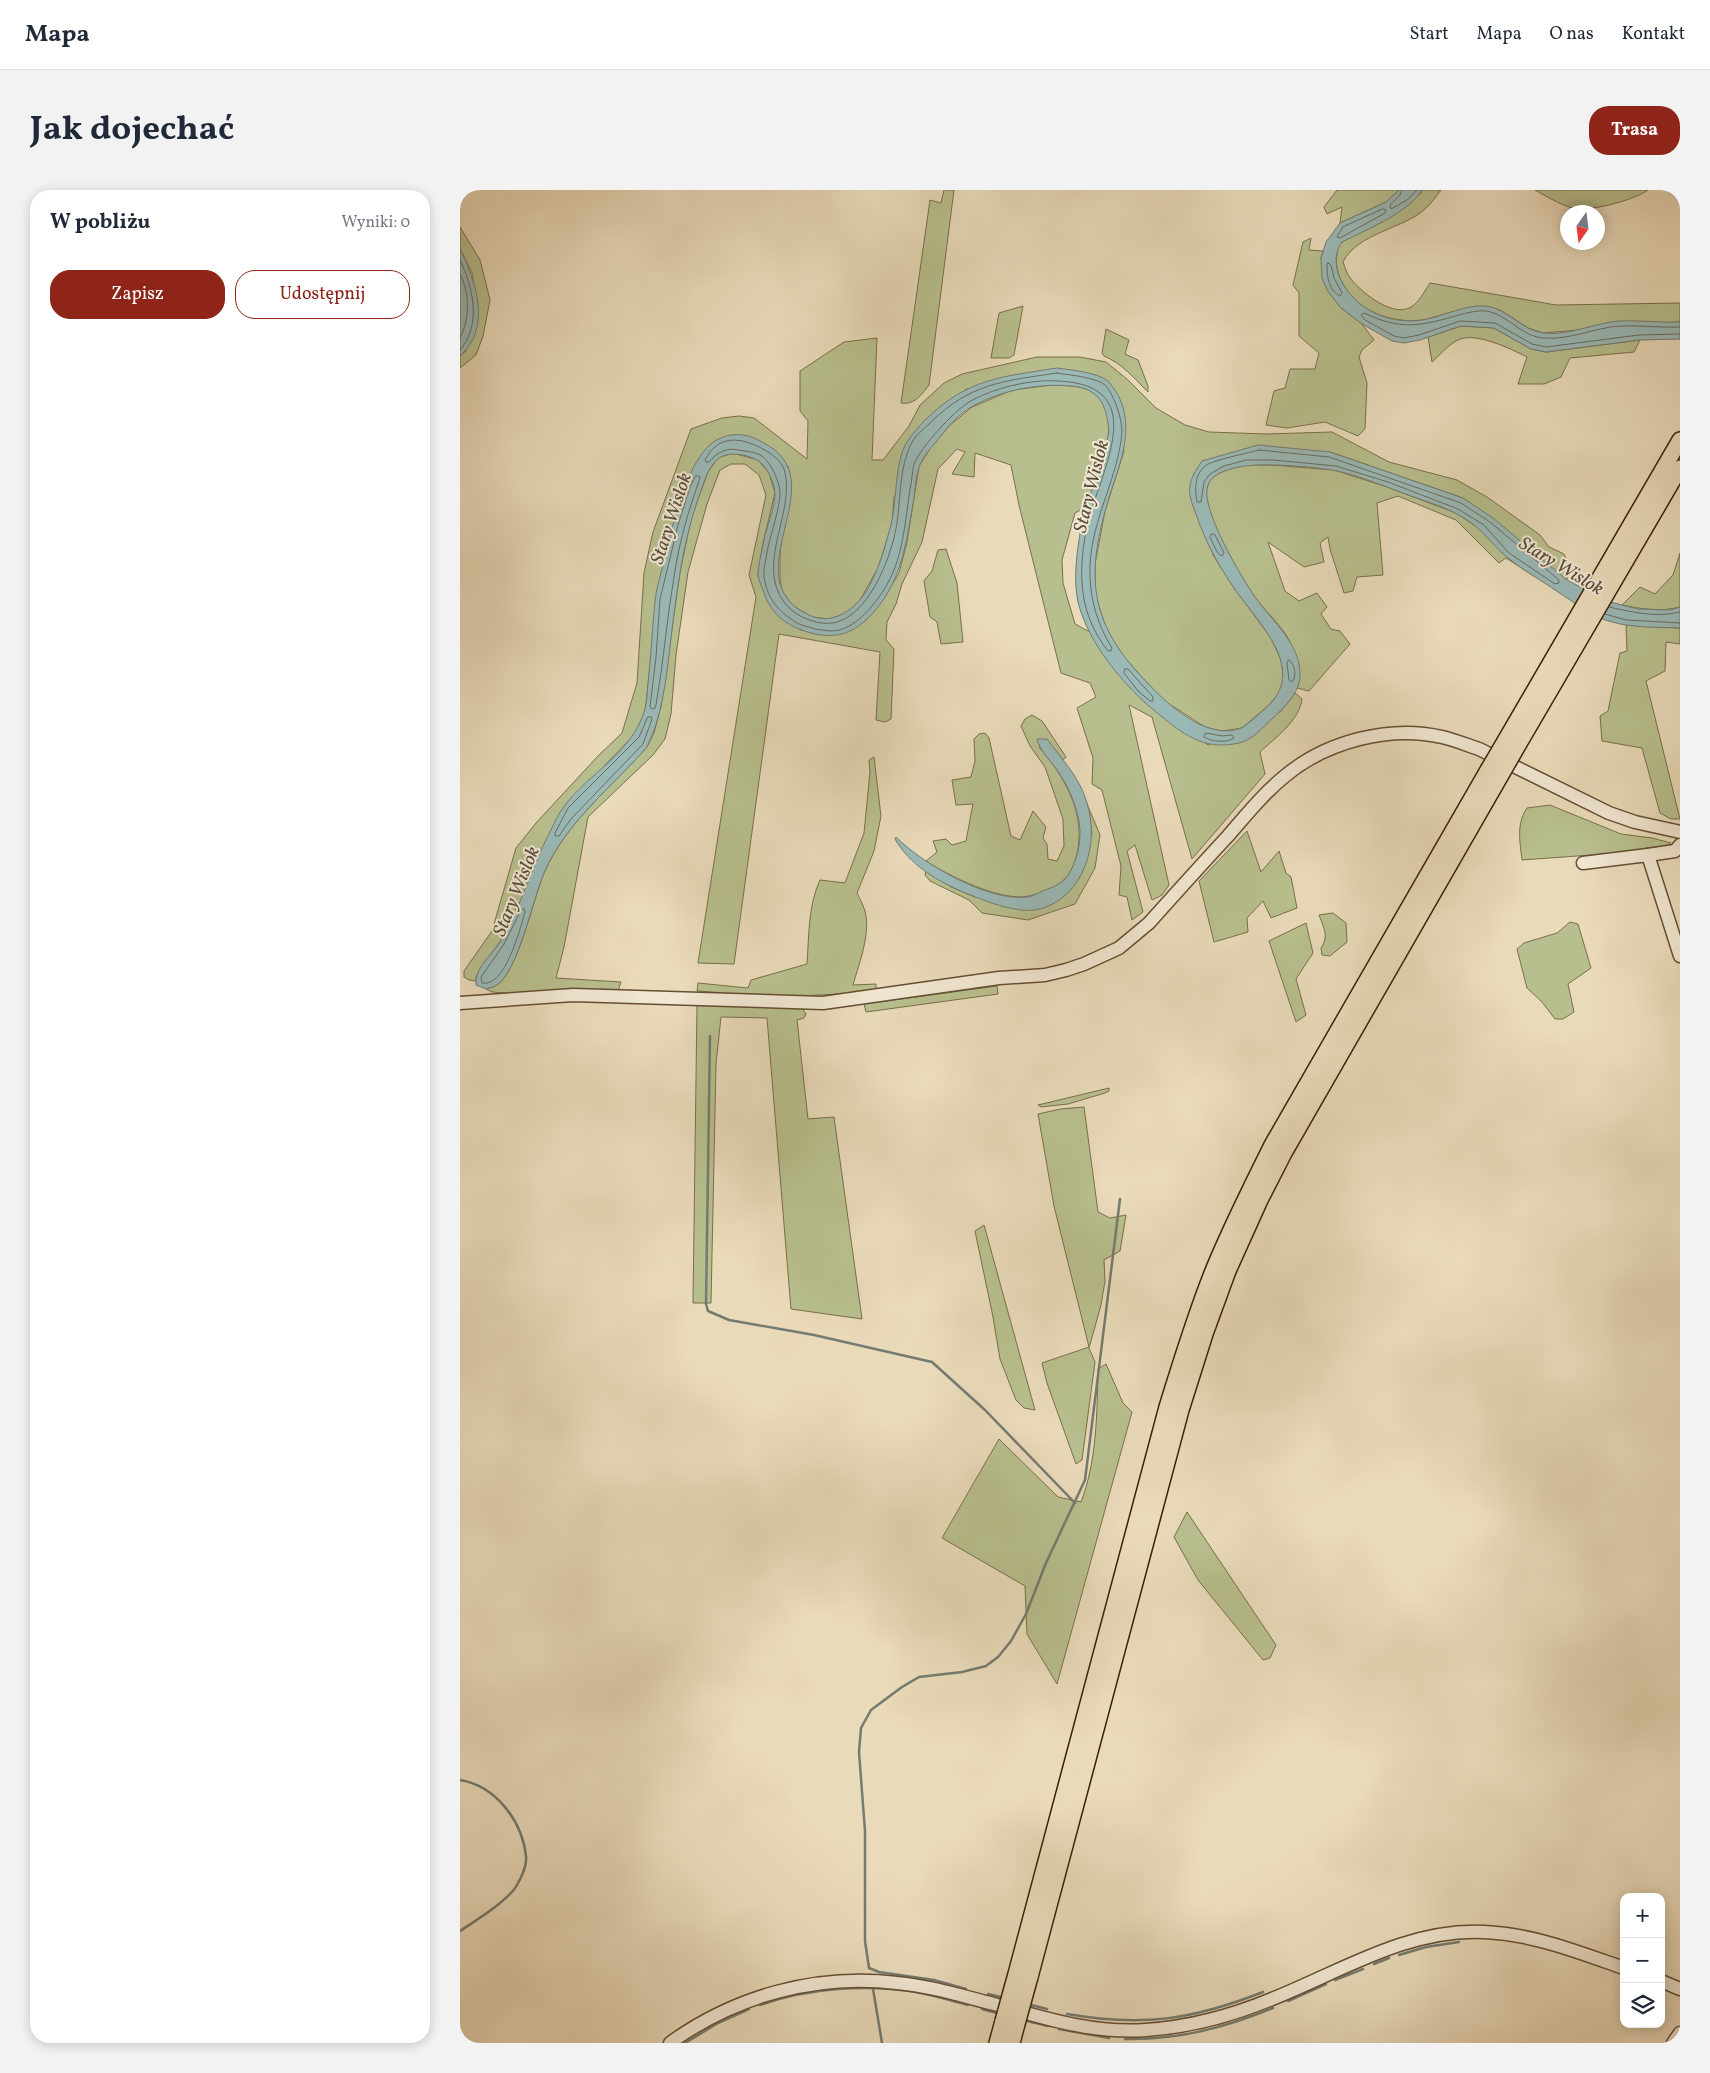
<!DOCTYPE html>
<html lang="pl">
<meta charset="utf-8">
<style>
body{margin:0;font-family:Vollkorn,serif;background:#f2f2f3;color:#1f2937}
.controls{position:absolute;right:15px;bottom:15px;display:grid;overflow:hidden;border-radius:10px;box-shadow:0 2px 12px #0003}
.controls button{width:45px;height:45px;display:grid;place-items:center;padding:0;border:0;border-bottom:1px solid #e0e1e3;background:#fff;color:#1f2937;font:25px sans-serif}
.compass{position:absolute;left:1100px;top:15px;width:45px;height:45px;border-radius:50%;background:#fff;box-shadow:0 2px 12px #0003;rotate:194deg}
.list{margin:0;padding:0;list-style:none}
h2{display:flex;justify-content:space-between;align-items:center;height:65px;margin:0;padding:0 20px;font-size:21px}
h2 small{font-size:16px;font-weight:400;color:#747a83}
.actions{display:flex;gap:10px;padding:15px 20px}
.actions a{flex:1;padding:11px 0;border:1px solid #8f2418;border-radius:20px;text-align:center;font-size:18px;color:#8f2418}
.actions .main{background:#8f2418;color:#fff}
.icon{flex:none;width:28px;height:28px;fill:none;stroke:currentColor;stroke-width:2;stroke-linecap:round;stroke-linejoin:round}
.map{position:relative;flex:none;width:1220px;height:1853px;overflow:hidden;border-radius:20px}
header{display:flex;align-items:center;gap:30px;box-sizing:border-box;height:70px;padding:0 25px;background:#fff;border-bottom:1px solid #e0e1e3}
header strong{font-size:24px}
nav{display:flex;gap:28px;margin-inline-start:auto;font-size:18px}
.intro{display:flex;align-items:center;justify-content:space-between;box-sizing:border-box;height:120px;padding:0 30px}
h1{margin:0;font-size:35px}
.button{padding:12px 22px;border-radius:20px;background:#8f2418;color:#fff;font-size:18px;font-weight:700}
main{display:flex;gap:30px;padding:0 30px}
aside{flex:1;background:#fff;border-radius:20px;box-shadow:0 2px 12px #0003}
.map>svg:first-child{display:block}
.green{fill:#b8bf8e;stroke:#796f4a}
.water{fill:#9ab9b7;stroke:#747b70}
.lines{fill:none;stroke-linecap:round;stroke-linejoin:round}
.shore{stroke:#6a6c5e;stroke-width:1}
.stream{stroke:#747b70;stroke-width:2.5}
.minor-casing{stroke:#664e33;stroke-width:15}
.major-casing{stroke:#3a1f06;stroke-width:18}
.minor{stroke:#f1e7d2;stroke-width:12}
.major{stroke:#e9dab9;stroke-width:15}
.major-bridge-casing{stroke:#3a1f06;stroke-width:18;stroke-linecap:butt}
.major-bridge{stroke:#e9dab9;stroke-width:15}
.labels{text-anchor:middle;stroke-width:4;stroke-linejoin:round;paint-order:stroke}
.water-label{font-size:19px;font-style:italic;fill:#574d3b;stroke:#f1e7d2}
</style>
<header>
<strong>Mapa</strong>
<nav><a>Start</a><a>Mapa</a><a>O nas</a><a>Kontakt</a></nav>
</header>
<div class="intro"><h1>Jak dojechać</h1><a class="button">Trasa</a></div>
<main>
<aside>
<h2>W pobliżu<small>Wyniki: 0</small></h2>
<ul class="list">
</ul>
<div class="actions"><a class="main">Zapisz</a><a>Udostępnij</a></div>
</aside>
<div class="map">
<svg width="1220" height="1853" viewBox="0 0 1220 1853">
<rect width="100%" height="100%" fill="#e9dab9"/>
<filter id="stains"><feTurbulence type="fractalNoise" baseFrequency=".004" numOctaves="4"/><feColorMatrix values="0 0 0 0 .2 0 0 0 0 .09 0 0 0 0 .02 0 0 0 .5 -.17"/></filter>
<radialGradient id="worn" r=".72"><stop offset=".6" stop-color="#630" stop-opacity="0"/><stop offset="1" stop-color="#630" stop-opacity=".3"/></radialGradient>
<g class="green">
<path d="M484,0h10l-25,195c-8,10 -14,20 -28,18l29,-203 11,3z"/>
<path d="M877,0h62l-13,12 -46,21 2,-16 -15,7 -3,-7z"/>
<path d="M962,0h19c-5,6 -9,13 -15,18 -21,21 -68,24 -83,54 2,5 4,13 8,17 11,14 42,39 60,28 8,-4 14,-17 19,-24l126,22 124,-2v19l-137,11 -15,-5 -28,-18 -43,1 -34,9 -14,1 -15,-2 -16,-4 -16,-9 -8,-7 -7,-7 -8,-16 -3,-14 2,-15 4,-5 79,-49z"/>
<path d="M1075,0h113c-14,10 -50,19 -67,19 -13,1 -35,-13 -46,-19z"/>
<path d="M0,37l20,33 10,40 -7,36 -7,19 -16,13v-12l6,-5 7,-76 -13,-26z"/>
<path d="M851,48l-2,12 14,1 -2,7 19,49 22,17 12,16 -12,10 -3,7 8,26 -2,46 -7,7 -33,-14 -38,6 -21,-3 8,-34 11,-3 5,-19h25l4,-16 -20,-17v-43l-6,-8 10,-43z"/>
<path d="M563,116l-9,49 -5,3h-18l8,-45z"/>
<path d="M1001,136l33,2 37,21 15,3 94,-12 -6,12 -64,6 -9,19 -17,7h-26l9,-27c-16,-8 -54,-27 -71,-16 -9,5 -16,14 -24,21l-4,-25z"/>
<path d="M646,139l23,11 -4,14 13,6 10,26v6c-14,-14 -25,-28 -44,-36l-2,-3z"/>
<path d="M417,148l-5,122h11l26,-34 11,-21 24,-22 18,-9 75,-17h43l26,5 22,18 28,28 29,17 24,7 57,2 66,-2 57,30 68,18 30,17 53,38 9,12 15,7 3,7v19l-104,-82 -133,-46 -136,21 19,82 21,33 37,50 10,22 3,20 -4,12 -12,14 -26,22 -20,3 -17,-4 -42,-27 -40,-44 -17,-27 -11,-36v-29l10,-53 19,-60 -17,-70 -141,8 -72,108 -2,27 -14,44 -18,32 -14,14 -18,5 -16,-2 -19,-11 -11,-15 -2,-12v-29l11,-63 -3,-21 -76,-23 -8,9 -19,33 -34,172 -6,55 -10,22 -29,30 -90,145 -16,33 -16,21 -8,14v4l-7,-1 -5,-3v-6l28,-40 24,-83 20,-25 62,-67 24,-23 15,-50 7,-110 9,-41 38,-103 31,-11 17,-2 15,2 53,41 1,-38 -8,-10v-40l44,-29z"/>
<path d="M592,195c13,1 28,0 39,6 36,23 7,84 -3,115l-13,7 -13,47 1,23 12,41 15,8 10,17 108,96 73,-34 14,-18 7,6c-2,21 -27,39 -42,53l5,22 -73,85 -40,-142 -23,-12 40,180 -7,10 -10,5 -17,-55 -8,6 16,61 -11,8 -5,-23 -8,-2 2,-29 -19,-76 -10,-6 1,-26 -16,-50 19,-11 -6,-14 -29,-10 -42,-168 -8,-40 -36,-12 -1,24 -22,-3 13,-22 -8,-3 -19,20 -16,73 -20,42 -6,20 -9,18 -1,18 8,9 -3,70 -6,3 -9,-2 4,-68 -101,-18 -45,330 -36,-1 58,-366 -7,-22 17,-80 -7,-20 -14,-11h-14l-11,6 -13,34 -19,68 -12,83 -5,59 -6,25 -12,16 -65,62 -24,130 -8,31 65,4 -3,9 -87,4 -39,-3 -6,-3c3,-1 8,-2 11,-4 21,-14 36,-86 47,-112 22,-51 67,-85 103,-126l7,-14 7,-27 19,-134 12,-57 16,-43 10,-14 15,-5 25,7 11,13 6,20 -12,50 -5,33 42,54 68,-12 14,-17 17,-28 8,-31 12,-76 12,-19 18,-21 23,-19 40,-17z"/>
<path d="M786,275h27l61,5 53,17 69,26 24,16 26,27 28,20 -28,-18 -7,5 -43,-43 -58,-24 -21,7 6,72 -26,2 -4,14 -9,2 -14,-44 -2,-12 -8,6 4,19 -20,5 -36,-25 17,49 14,10 18,-8 10,14 -6,7 10,15 9,2 10,13 -41,47 -12,-3c4,-15 -2,-35 -8,-48 -8,-15 -22,-27 -32,-40 -14,-18 -49,-80 -51,-102 0,-6 1,-14 5,-18 8,-10 24,-12 35,-15z"/>
<path d="M486,359l11,34 6,59 -22,2 -4,-22 -7,-5 -6,-36 8,-10 6,-21z"/>
<path d="M1220,363v54c-19,5 -39,2 -58,-2l18,-18 15,7 18,-19z"/>
<path d="M1166,435l54,3v16l-14,-2 -1,29 -19,10 34,138h-9l-11,-6 -18,-65 -40,-7 -2,-25 8,-5 12,-58 7,-2z"/>
<path d="M572,525l10,6 24,36 -3,3 -4,-5 -20,-8c11,13 21,26 28,41 11,21 15,43 10,66 -4,18 -13,30 -30,36 -6,2 -12,5 -18,6 -28,6 -80,-20 -103,-35l11,-9 -4,-11 13,-2 6,6 14,-4 7,-37 -17,1 -4,-25 19,-3 4,-16 -1,-22 5,-5 6,-1 4,5 22,98 9,4 13,-29 13,16 -3,11 4,6 1,15 9,2 7,-15 -1,-27 -18,-52 -15,-21 -9,-20 4,-7z"/>
<path d="M414,567l7,59 -7,35 -17,42c3,6 6,12 8,18 6,23 -6,52 -12,74l23,-1v8l-95,5 -84,-6 1,-8 50,5 3,-8 56,-16c2,-28 1,-58 13,-84l25,3 19,-50 6,-61 -1,-12z"/>
<path d="M627,614l13,31 -5,33 -20,36 -47,16 -46,-7 -13,-13 -39,-19 -5,-6 1,-4 25,16 24,10 84,3 33,-67z"/>
<path d="M1090,615l71,29 31,4 19,5 -3,2 -63,9 -83,6c-2,-18 -6,-36 5,-52z"/>
<path d="M787,641l14,41 18,-21 7,22 5,4 6,31 -26,10 -8,-17 -16,17 1,14 -34,10 -15,-61z"/>
<path d="M873,723l13,10 1,19 -17,14 -8,-1 -1,-7c8,-11 3,-20 -2,-33z"/>
<path d="M1110,732l8,2 13,44 -23,16 6,28 -11,7h-8l-13,-17 -15,-14 -10,-39 7,-6 33,-10z"/>
<path d="M846,733l7,30 -17,26 10,36 -10,7 -27,-81z"/>
<path d="M537,796l1,8 -132,18 -2,-8z"/>
<path d="M237,815l105,3 4,6 -2,4 -7,2 11,99 26,-2 28,202 -71,-10 -24,-291 -46,-1 -5,47 -5,239h-18z"/>
<path d="M649,898v3l-4,2 -37,11 -27,3 -3,-2z"/>
<path d="M624,917l14,105 12,6 16,-3 -6,36 -16,9 1,21 -4,24 -12,43 6,14 -13,98 -6,4 -29,-81 -5,-20 47,-16 -35,-141 -16,-92 22,-5z"/>
<path d="M524,1035l51,185 -11,-2 -8,-8 -16,-41 -7,-42 -18,-86z"/>
<path d="M646,1174l17,39 9,9 -75,272 -30,-50 -2,-48 -83,-48 57,-99 59,58 23,5c16,-41 16,-90 17,-133z"/>
<path d="M727,1322l89,133 -6,13 -7,2 -65,-80 -24,-43z"/>
</g>
<g class="water">
<path d="M939,0h23c-14,23 -56,40 -80,52 -8,10 -7,25 -2,36 14,31 49,47 82,42 20,-3 44,-16 64,-14 21,2 36,25 58,27 25,3 50,-10 75,-12 20,-1 41,2 61,1v17l-40,1 -94,12 -15,-3 -37,-21 -33,-2 -41,14 -16,3 -12,-2 -30,-17 -22,-17 -13,-17 -5,-12 -1,-20 5,-16 14,-19 46,-21z"/>
<path d="M0,59c16,32 32,79 0,107z"/>
<path d="M597,178c13,2 40,4 51,13 3,3 9,12 11,16 15,31 2,64 -8,94 -23,74 -27,123 28,183 16,17 31,33 51,45 14,9 37,17 53,8 8,-5 15,-13 22,-18 45,-39 -7,-86 -31,-121 -15,-22 -28,-45 -37,-71 -3,-9 -9,-21 -7,-31 1,-9 7,-17 12,-25l56,-16 72,7 133,46 30,20 74,62 43,22 28,7 32,1 10,-3v21c-22,-1 -47,0 -68,-6 -21,-5 -36,-19 -54,-30 -17,-12 -36,-22 -51,-35 -19,-16 -27,-32 -52,-44 -13,-7 -27,-11 -41,-16 -26,-9 -54,-22 -82,-27 -18,-3 -38,-4 -56,-5 -17,-1 -61,0 -68,20 -9,22 34,93 47,112 16,23 47,48 45,80 -1,16 -15,30 -27,41 -10,9 -20,22 -34,25 -36,8 -56,-9 -83,-31 -32,-26 -68,-69 -78,-110 -5,-23 -1,-52 3,-74 7,-32 21,-63 28,-96 -2,-25 -8,-43 -37,-46 -33,-3 -70,4 -99,20 -15,8 -27,23 -37,36 -6,7 -14,16 -17,25 -3,10 -4,21 -5,31 -8,45 -12,88 -48,122 -15,14 -31,18 -51,14 -26,-6 -44,-18 -52,-44 -2,-4 -4,-10 -5,-14 0,-11 4,-25 6,-36 3,-14 10,-30 11,-45 0,-11 -8,-30 -18,-35 -11,-6 -30,-9 -39,-1 -11,9 -14,25 -19,37 -17,48 -23,100 -29,151 -4,34 -8,69 -23,100 -36,41 -81,75 -103,126 -11,26 -26,98 -47,112 -3,2 -8,3 -11,4l-10,-4c-1,-18 15,-29 24,-43 21,-34 31,-75 50,-110 4,-9 9,-19 15,-27 24,-31 65,-52 78,-90 4,-10 4,-21 5,-31 3,-27 4,-55 7,-82 1,-13 5,-25 8,-37 8,-33 22,-101 49,-122 12,-9 28,-11 42,-5 13,6 26,13 33,27 22,44 -45,119 22,150 17,8 33,2 46,-10 15,-14 23,-37 29,-55 2,-8 5,-17 7,-25 5,-22 4,-46 10,-69 4,-15 14,-25 24,-36 43,-42 76,-43 132,-52z"/>
<path d="M577,549h10c15,20 33,39 40,64 13,40 -3,94 -47,106 -22,6 -57,-9 -77,-17 -26,-11 -54,-28 -68,-53l1,-2c27,27 92,65 132,60 5,-1 12,-5 17,-7 12,-4 20,-8 26,-20 7,-13 11,-32 8,-48 -3,-17 -11,-37 -22,-52 -7,-10 -17,-19 -20,-31z"/>
</g>
<g class="lines">
<g class="shore">
<path d="M942,0l-2,5 -10,10 1,4 16,-9 10,-10"/>
<path d="M923,19l3,1 -1,3 -45,25 -3,-1 6,-10z"/>
<path d="M0,70c13,27 22,65 0,90"/>
<path d="M868,73l3,2 3,13 8,15 -2,3c-11,-5 -13,-19 -13,-30z"/>
<path d="M0,84c10,19 10,45 0,64"/>
<path d="M1220,137c-20,1 -41,-2 -61,-1 -25,2 -49,14 -75,12 -22,-1 -37,-24 -58,-27 -10,-1 -24,3 -34,6 -35,10 -54,12 -88,-4l-3,2 4,5 29,16 10,2 15,-3 41,-14 35,2 37,21 14,3 93,-12 41,-1"/>
<path d="M597,183c12,2 38,4 48,12 9,9 17,34 17,46 -3,45 -30,87 -32,134 -1,30 6,57 22,83l-1,3h-3c-29,-37 -30,-76 -22,-120 10,-54 71,-146 -28,-150 -27,-2 -65,7 -89,21 -16,10 -48,45 -55,62 -2,8 -2,17 -4,25 -4,26 -6,56 -16,81 -8,21 -32,55 -55,60 -7,2 -17,0 -24,-1 -6,-2 -12,-3 -18,-6 -18,-11 -30,-24 -33,-46 -1,-6 1,-13 2,-19 3,-21 12,-42 14,-62 1,-12 -8,-32 -18,-40 -6,-4 -17,-5 -24,-6 -11,-3 -22,3 -29,12h-3l-1,-2c13,-26 36,-23 58,-11 8,4 17,11 21,20 13,40 -29,94 0,133 9,12 23,19 38,21 43,6 70,-66 75,-100 4,-27 2,-60 17,-84 4,-6 11,-11 16,-16 40,-40 74,-42 127,-50z"/>
<path d="M799,260l70,7 132,46 29,19 69,58v3l-4,1 -46,-31 -25,-28 -26,-16 -70,-27 -52,-16 -63,-6h-27l-22,6 -14,8 -6,8 -3,20h-4c-2,-11 -3,-27 8,-36 7,-6 44,-13 54,-16z"/>
<path d="M236,286h3l1,2c-11,31 -20,61 -25,93 -8,44 -11,89 -19,134l-1,3 -3,1 -2,-2 6,-50 4,-58 18,-74 12,-38z"/>
<path d="M752,344l3,1 9,18 -2,3 -5,-4 -7,-15z"/>
<path d="M1149,417c23,5 47,11 71,5"/>
<path d="M1145,424l21,6 54,3"/>
<path d="M829,470c6,4 8,17 3,22l-3,-2 -2,-17z"/>
<path d="M665,479h3l25,28v4h-3l-12,-10 -14,-18z"/>
<path d="M188,527h3l1,2 -9,25 -72,75 -12,17h-4v-3l13,-25 71,-71z"/>
<path d="M746,543l16,3 10,-1 2,3c-8,5 -22,4 -30,-1z"/>
<path d="M64,719l1,3c-5,17 -20,76 -43,71l-1,-6 23,-33 17,-34z"/>
</g>
<g class="stream">
<path d="M250,846l-4,268 2,7 21,9 85,15 118,27 53,48 90,93"/>
<path d="M0,1590c36,6 62,41 66,76 1,9 -5,22 -9,29 -8,15 -42,36 -57,46"/>
<path d="M939,1765l27,-8 33,-5"/>
<path d="M914,1774l15,-6"/>
<path d="M875,1790l28,-11"/>
<path d="M413,1799l9,54"/>
<path d="M506,1799l-32,-9 -55,-8 -10,-4 -4,-27v-110l-6,-79 2,-24 10,-18 31,-23 17,-10 43,-5 24,-6 12,-9 13,-16 15,-27 20,-51 39,-83 35,-281"/>
<path d="M528,1804l17,4"/>
<path d="M828,1811l38,-17"/>
<path d="M567,1814l20,5"/>
<path d="M300,1815c49,-17 105,-21 156,-13 18,3 35,9 52,13"/>
<path d="M522,1819l18,5"/>
<path d="M607,1824c75,13 125,6 196,-22"/>
<path d="M563,1830l25,6"/>
<path d="M599,1839l50,9"/>
<path d="M665,1849c53,1 99,-11 148,-31"/>
<path d="M225,1853l33,-20 31,-14"/>
</g>
<defs>
<g id="minor">
<path d="M1188,665l32,101"/>
<path d="M1123,673l65,-8 27,-4 5,-6"/>
<path d="M0,813l113,-8 250,8 176,-25 46,-3 21,-5 18,-6 35,-16 30,-25c26,-29 52,-58 79,-87 18,-21 36,-43 57,-60 42,-35 105,-51 157,-39 13,3 25,8 37,12l130,64 26,9 45,10"/>
<path d="M1201,1791l19,8"/>
<path d="M210,1853c65,-47 147,-70 227,-60 33,3 65,13 97,21 50,14 100,30 152,26 44,-3 85,-14 126,-31 68,-27 136,-71 212,-67 49,2 94,20 140,36"/>
<path d="M1213,1853l7,-10"/>
</g>
<g id="major">
<path d="M1045,551l175,-301"/>
<path d="M1057,557l163,-279"/>
<path d="M556,1784l151,-567c15,-48 29,-95 48,-141 17,-41 37,-81 57,-121l216,-375"/>
<path d="M570,1787l151,-567 24,-76 23,-63 32,-71 24,-47 217,-378"/>
<path d="M537,1853l6,-22"/>
<path d="M552,1853l5,-19"/>
</g>
</defs>
<use href="#minor" class="minor-casing"/>
<use href="#major" class="major-casing"/>
<use href="#minor" class="minor"/>
<use href="#major" class="major"/>
<defs>
<g id="major-bridge">
<path d="M1028,580l17,-29"/>
<path d="M1041,585l16,-28"/>
<path d="M543,1831l13,-47"/>
<path d="M557,1834l13,-47"/>
</g>
</defs>
<use href="#major-bridge" class="major-bridge-casing"/>
<use href="#major-bridge" class="major-bridge"/>
</g>
<g class="labels">
<g class="water-label">
<text transform="translate(630 296) rotate(-76)" y="7">Stary Wislok</text>
<text transform="translate(210 328) rotate(-72)" y="7">Stary Wislok</text>
<text transform="translate(1102 375) rotate(31)" y="7">Stary Wislok</text>
<text transform="translate(55 701) rotate(-68)" y="7">Stary Wislok</text>
</g>
</g>
<rect width="100%" height="100%" filter="url(#stains)"/>
<rect width="100%" height="100%" fill="url(#worn)"/>
</svg>
<div class="controls">
<button>+</button>
<button>−</button>
<button><svg class="icon" aria-label="layers" viewBox="0 0 24 24"><path d="M12 4l9 5-9 5-9-5zM3 14l9 5 9-5"/></svg></button>
</div>
<svg class="compass" viewBox="-18 -18 36 36"><path d="M0-13l5 13h-10z" fill="#e53935"/><path d="M0 13l5-13h-10z" fill="#747a83"/></svg>
</div>
</main>
